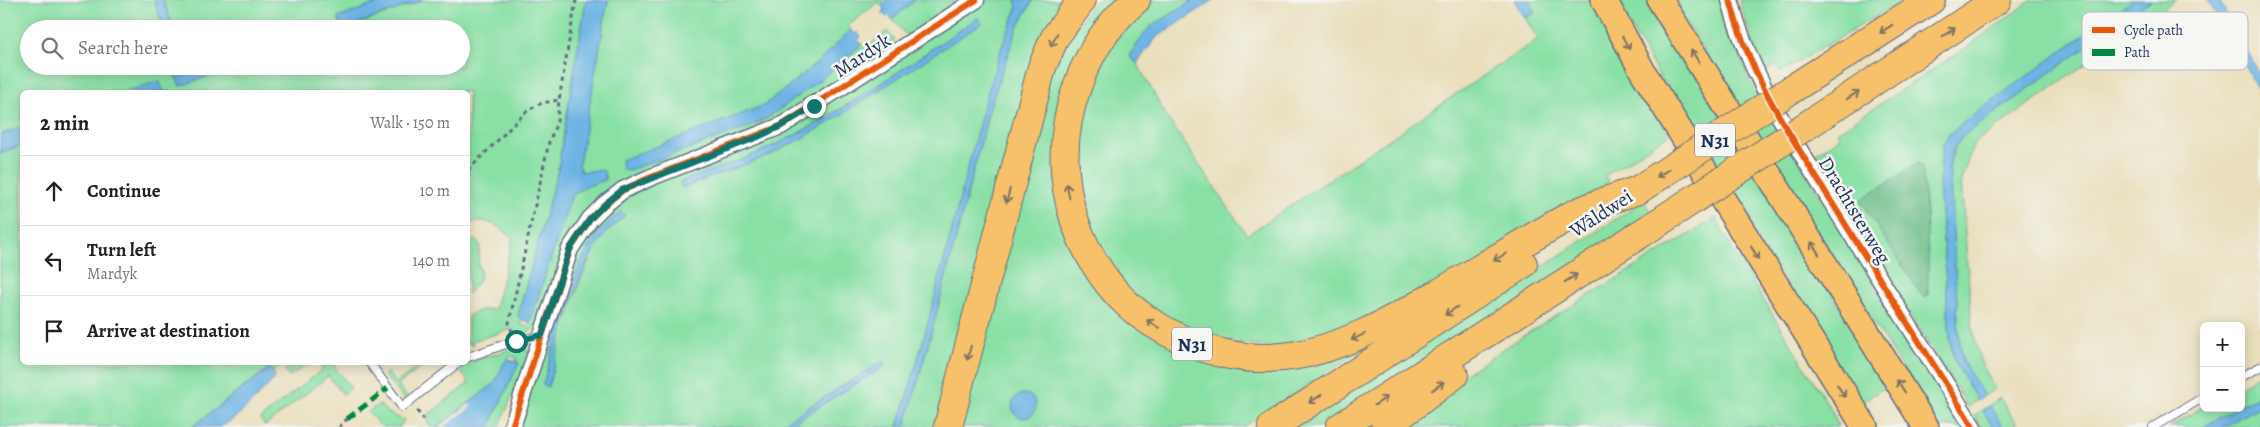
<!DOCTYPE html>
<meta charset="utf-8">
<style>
body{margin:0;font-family:Alegreya,serif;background:#f2f2f2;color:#202124}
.controls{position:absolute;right:15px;bottom:15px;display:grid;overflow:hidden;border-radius:8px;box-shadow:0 2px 12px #0003}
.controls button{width:45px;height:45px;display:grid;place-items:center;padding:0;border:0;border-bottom:1px solid #e0e0e0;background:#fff;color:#202124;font:25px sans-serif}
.stop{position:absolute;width:15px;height:15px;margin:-11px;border:4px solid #0f766e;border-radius:50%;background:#fff}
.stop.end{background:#0f766e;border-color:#fff;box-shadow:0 1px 5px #0008}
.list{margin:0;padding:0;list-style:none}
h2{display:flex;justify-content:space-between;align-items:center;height:65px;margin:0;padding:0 20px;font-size:21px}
h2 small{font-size:16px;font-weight:400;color:#757577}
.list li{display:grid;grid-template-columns:32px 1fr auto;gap:15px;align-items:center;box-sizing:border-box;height:70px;padding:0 20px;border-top:1px solid #e0e0e0}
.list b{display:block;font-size:19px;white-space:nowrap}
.list p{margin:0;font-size:16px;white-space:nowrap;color:#757577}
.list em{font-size:16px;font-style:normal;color:#757577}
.icon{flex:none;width:28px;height:28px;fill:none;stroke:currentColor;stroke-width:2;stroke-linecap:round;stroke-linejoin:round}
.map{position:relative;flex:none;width:2260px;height:427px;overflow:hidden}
.search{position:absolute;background:#fff;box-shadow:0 2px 12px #0003;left:20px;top:20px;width:450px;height:55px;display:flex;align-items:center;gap:12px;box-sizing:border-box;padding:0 18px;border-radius:28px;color:#757577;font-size:19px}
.panel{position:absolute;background:#fff;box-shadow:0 2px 12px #0003;left:20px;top:90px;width:450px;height:275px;border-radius:8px}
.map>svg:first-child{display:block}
.green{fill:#88e0a4;stroke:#528881;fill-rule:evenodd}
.forest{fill:#6ebe8a;stroke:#447674}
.water{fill:#6db4e4;stroke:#4472a1}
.pier{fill:#e9dfbc}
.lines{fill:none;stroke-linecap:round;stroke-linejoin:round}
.service-casing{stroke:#636d7f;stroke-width:10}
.minor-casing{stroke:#636d7f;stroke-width:19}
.primary-casing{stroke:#636d7f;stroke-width:28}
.trunk-casing{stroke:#636d7f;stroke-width:30}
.path{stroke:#636d7f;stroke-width:3;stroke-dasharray:4 4;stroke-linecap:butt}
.service{stroke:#fff;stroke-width:8}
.minor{stroke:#fff;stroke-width:16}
.primary{stroke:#f6c16b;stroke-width:25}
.trunk{stroke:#f6c16b;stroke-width:28}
.trunk-bridge-casing{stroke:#636d7f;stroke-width:30;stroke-linecap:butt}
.trunk-bridge{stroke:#f6c16b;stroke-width:28}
.quiet{stroke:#00873e;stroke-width:5;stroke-dasharray:10 5;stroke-linecap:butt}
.cycleway-casing{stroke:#f6f6f2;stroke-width:9}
.cycleway{stroke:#e8590c;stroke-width:6}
.oneway{stroke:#7e7164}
.route{stroke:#0f766e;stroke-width:6}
.labels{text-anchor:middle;stroke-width:5;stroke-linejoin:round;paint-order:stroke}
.shield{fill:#f6f6f2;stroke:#5d6b8a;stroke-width:1}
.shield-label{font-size:19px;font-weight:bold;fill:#1b2f5e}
.street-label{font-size:20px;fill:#1b2f5e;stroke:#f6f6f2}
.key{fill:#f6f6f2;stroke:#b4bac6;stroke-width:1}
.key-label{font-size:14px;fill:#1b2f5e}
</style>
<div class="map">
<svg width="2260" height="427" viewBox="0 0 2260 427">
<rect width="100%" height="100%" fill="#f6f6f2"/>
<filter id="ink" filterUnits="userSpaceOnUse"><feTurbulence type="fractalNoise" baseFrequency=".02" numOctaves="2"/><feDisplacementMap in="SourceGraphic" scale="10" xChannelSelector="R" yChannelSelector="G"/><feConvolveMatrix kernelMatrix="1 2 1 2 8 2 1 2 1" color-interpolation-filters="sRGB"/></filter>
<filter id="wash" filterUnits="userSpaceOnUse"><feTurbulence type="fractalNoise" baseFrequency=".0096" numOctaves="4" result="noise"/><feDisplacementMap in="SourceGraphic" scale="20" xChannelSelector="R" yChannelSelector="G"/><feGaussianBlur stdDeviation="1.12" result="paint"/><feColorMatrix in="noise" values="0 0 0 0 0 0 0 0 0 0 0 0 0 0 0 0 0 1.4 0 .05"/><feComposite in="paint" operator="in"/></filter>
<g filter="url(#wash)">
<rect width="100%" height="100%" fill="#e9dfbc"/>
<g class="green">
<path d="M0,0h154l10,29h-135v37h147l-1,9 5,11 59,-20h222v-37h-116l78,-29h163l-28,169 -40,146 4,5 -2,4 7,3 3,-5 40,-122c7,-13 22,-15 36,-20l-3,-10 -22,2 -2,-8 29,-164h280l-7,5 -3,-3 -30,24 3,4 -34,33 -52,42 -49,19 -90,47 123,-44 20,-10 52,-38 41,-35 4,4 21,-17 7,8v10l-115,73 -168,66v6l-10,8 -63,122 -6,6 -15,7 -4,-8 -41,12 1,5 -5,-3v-27l12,-6 15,-1 18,-71c-12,-10 -31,-24 -45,-13v-133h-304l-5,-11 -35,11h-102v35l-22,8z"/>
<path d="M163,0h223l-48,18 5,11h-17l-3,-6 -16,6h-133z"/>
<path d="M915,0h55l-61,35 -4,-1 -13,-15z"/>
<path d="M985,0h31l1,8 -17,44 -76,286 -26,89h-112l99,-61 -3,-4 -105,65h-261l67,-191 44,-41 132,-54 148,-90zM978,18l-143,101 -36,21 -29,15 -88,32 -2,-5c29,-11 60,-20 88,-34 73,-33 143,-86 210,-130zM625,215l-19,18 -12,16 -13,30 -38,106 25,-84 21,-55z"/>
<path d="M1033,0h43l-135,427h-37l27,-93 60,-231 26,-75z"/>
<path d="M1097,0h30l-65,117 30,155 126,87 169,-25 -144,93h-288l97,-362 38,-58z"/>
<path d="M1147,0h47l-45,28 -20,28 8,7 31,56 79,116 291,-196 -13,-21 11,-6 -8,-12h65l76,134 -64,42 4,6 -77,50 -133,80 -107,38 -101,-13 -64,-46 -45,-74 -8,-62 18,-84z"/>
<path d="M1615,0h33l241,385 -28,17 -153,-242z"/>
<path d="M1672,0h52l7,30 17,49 216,348h-25z"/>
<path d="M1739,0h165l-123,72 -5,-7 -12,7 -4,-7z"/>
<path d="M2032,0h101l-141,101 -49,42 -4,39 11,160 6,22 21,36 -9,7 -157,-251 29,-18 -3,-6 123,-80zM1918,163l4,2 6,130z"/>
<path d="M2151,0h25l-202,143 -13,37 11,146 8,34 6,14 9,15 -11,7 -21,-34 -4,-25 -10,-157c0,-18 3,-29 14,-44z"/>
<path d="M22,145v217h259l2,3 -10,7 -4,-4 -77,59h-192v-274z"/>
<path d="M1644,201l9,14 -331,212h-29z"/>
<path d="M1716,218l19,36 97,157 6,16h-446l70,-51 72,-47z"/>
<path d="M474,240l3,1 3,5 -2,16 3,11 -3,9 -10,12v-50z"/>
<path d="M520,346h4l6,8 -31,73h-10l30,-64 -3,-1 1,-4 -7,-2 -16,28 -57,43h-6l-6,-10 44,-34 -10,-14 9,-6z"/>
<path d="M295,363h13l-19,14 -4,-7z"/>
<path d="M319,363h13l19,25 -8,6 -15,-18 -63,50 -5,-7 63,-50z"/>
<path d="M423,363h4l-29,22 9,12 -3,2 -20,-24 3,-3 9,11z"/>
<path d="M2260,375v20l-19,10v-20z"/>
<path d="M2000,398l19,29h-16l-13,-20 -7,4 11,16h-13l-7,-12z"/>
<path d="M379,404l9,9 16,7 -4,7h-18l-14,-15z"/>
<path d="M2204,406v2h32l-33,19h-33z"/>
<path d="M2260,406v21h-37z"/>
</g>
<path class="forest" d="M1918,163l4,2c2,20 11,123 3,133l-5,-5 -60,-93z"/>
<g class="water">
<path d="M154,0h9l11,29h-10z"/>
<path d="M386,0h37l-80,29 -5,-11z"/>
<path d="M586,0h22l-29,164 2,8 22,-2 3,10c-14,5 -29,6 -36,20l-40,122c-5,-1 -8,-2 -12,-6l40,-147z"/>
<path d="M888,0h27l-23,19 -3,-4 -3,2 -4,-4 3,-3 -4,-5z"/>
<path d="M1016,0h17l-16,28 -26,75 -60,231 -25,90 -2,3h-6l26,-89 61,-237 15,-49 17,-44z"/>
<path d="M1194,0h20l-58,38 -19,25 -8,-7 20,-28z"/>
<path d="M1514,0h14l8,12 -11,6z"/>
<path d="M2133,0h18l-188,136 -9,12 -5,13 10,176 4,25 21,34 -7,4 -21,-36 -6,-22 -11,-160 4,-39 6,-9 43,-33z"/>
<path d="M2208,0h11l41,74v19z"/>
<path d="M978,18l4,5 -147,96 -36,21 -29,15 -88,33 -2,-6c29,-11 60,-20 89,-34 72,-33 142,-86 209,-130z"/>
<path d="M851,30l3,4 3,-2 4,5 -3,3 4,4 -41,35 -52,38 -20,10 -122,44 -4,-1 -2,-10 144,-55 52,-42z"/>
<path d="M176,66h63l-59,20 -5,-11z"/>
<path d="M159,81l5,11h-40z"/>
<path d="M22,127v18l-22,8v-18z"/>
<path d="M621,211l4,4c-7,6 -14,12 -20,19 -32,39 -43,105 -57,153l-5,-2c13,-46 27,-119 58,-155 6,-7 14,-13 20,-19z"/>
<path d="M508,359l11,4 -30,64h-52l57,-43 10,-21z"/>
<path d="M883,361l2,5 -99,61h-9z"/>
<path d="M270,368l6,9c-12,13 -40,44 -56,50 -7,0 -20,0 -28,0z"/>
<circle cx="1024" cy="406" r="12"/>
<path d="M2260,395v11l-37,21h-20l33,-19h5v-3z"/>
<path d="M1990,406l13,21h-9l-11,-16z"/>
</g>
<path class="pier" d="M469,404l2,3 -27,20h-6z"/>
</g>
<g filter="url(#ink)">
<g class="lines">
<defs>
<g id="service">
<path d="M468,357l38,-13 36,-9"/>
<path d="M369,362l33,45 57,-45"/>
<path d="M2241,377l19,-10"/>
<path d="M2153,427l51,-30"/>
</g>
<g id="minor">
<path d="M1730,0c18,72 57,130 96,193 48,78 98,156 147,234"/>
<path d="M512,427l58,-178 20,-30 14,-14 19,-15 26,-12 132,-52 195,-126"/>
</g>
<g id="primary">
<path d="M1604,0l39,72 222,355"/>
<path d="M1660,0l266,427"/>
</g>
<g id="trunk">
<path d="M1136,0c-53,44 -80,121 -69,189 8,52 40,106 85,134 105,65 184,30 280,-26 46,-27 91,-55 138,-81 21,-11 45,-18 68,-26"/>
<path d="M1792,89l139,-89"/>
<path d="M1812,122l185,-122"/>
<path d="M948,427l94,-360 13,-30 27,-37"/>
<path d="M1272,427l251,-163"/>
<path d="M1340,427l319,-205"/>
<path d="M1385,427l69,-52"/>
</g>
</defs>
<use href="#service" class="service-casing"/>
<use href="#minor" class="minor-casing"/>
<use href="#primary" class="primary-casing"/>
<use href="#trunk" class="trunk-casing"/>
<g class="path">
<path d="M468,170l60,-60 14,-7 17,-3"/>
<path d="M512,332l-3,-9 40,-181 8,-20 2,-22 17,-100"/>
<path d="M417,411l6,8"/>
<path d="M339,427l8,-8"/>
</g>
<use href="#service" class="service"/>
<use href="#minor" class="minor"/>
<use href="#primary" class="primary"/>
<use href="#trunk" class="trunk"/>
<defs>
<g id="trunk-bridge">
<path d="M1638,190l154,-101"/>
<path d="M1659,222l153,-100"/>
</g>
</defs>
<use href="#trunk-bridge" class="trunk-bridge-casing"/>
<use href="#trunk-bridge" class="trunk-bridge"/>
<g class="quiet">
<path d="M468,355v2"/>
<path d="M347,419l41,-31"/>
</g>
<defs>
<g id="cycleway">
<path d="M1730,0c18,72 57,130 96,193 48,78 98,156 147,234"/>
<path d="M512,427l58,-178 20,-30 14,-14 19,-15 26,-12 132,-52 195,-126"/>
</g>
</defs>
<use href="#cycleway" class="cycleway-casing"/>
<use href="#cycleway" class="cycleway"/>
</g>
<defs><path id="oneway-shaft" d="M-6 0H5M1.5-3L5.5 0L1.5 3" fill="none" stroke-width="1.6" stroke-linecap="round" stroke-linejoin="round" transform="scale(1.25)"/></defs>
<g class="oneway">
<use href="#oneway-shaft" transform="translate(1886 29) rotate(147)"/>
<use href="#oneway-shaft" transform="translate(1949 32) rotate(-33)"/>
<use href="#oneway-shaft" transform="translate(1054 40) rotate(116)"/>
<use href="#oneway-shaft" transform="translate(1626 43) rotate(60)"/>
<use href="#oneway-shaft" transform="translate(1695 56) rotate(-122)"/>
<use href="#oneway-shaft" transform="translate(1853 95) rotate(-33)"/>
<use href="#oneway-shaft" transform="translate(1663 173) rotate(147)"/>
<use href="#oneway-shaft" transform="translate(1068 191) rotate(-101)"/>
<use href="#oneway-shaft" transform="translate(1008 196) rotate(104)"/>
<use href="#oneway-shaft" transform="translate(1815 248) rotate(-122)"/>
<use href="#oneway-shaft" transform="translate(1755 253) rotate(58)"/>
<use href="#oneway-shaft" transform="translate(1500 257) rotate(150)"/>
<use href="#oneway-shaft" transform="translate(1571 278) rotate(-33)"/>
<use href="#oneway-shaft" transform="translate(1451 311) rotate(147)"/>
<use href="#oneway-shaft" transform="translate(1153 324) rotate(-148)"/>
<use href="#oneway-shaft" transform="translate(1358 337) rotate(156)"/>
<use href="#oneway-shaft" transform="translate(969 353) rotate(105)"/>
<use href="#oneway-shaft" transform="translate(1438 386) rotate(-36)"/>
<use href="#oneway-shaft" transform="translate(1901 386) rotate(-122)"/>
<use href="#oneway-shaft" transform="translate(1841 391) rotate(58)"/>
<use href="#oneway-shaft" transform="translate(1315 399) rotate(147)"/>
<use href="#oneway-shaft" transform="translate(1381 401) rotate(-33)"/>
</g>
</g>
<g class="lines" filter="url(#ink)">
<path class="route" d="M516,341l26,-6 28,-86 20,-30 14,-14 18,-15 136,-53 23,-11 33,-20"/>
</g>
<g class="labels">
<g class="shield">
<rect x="1695" y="123.5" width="40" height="33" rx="4"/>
<rect x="1172" y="327.5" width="40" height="33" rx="4"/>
</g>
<g class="shield-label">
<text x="1715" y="147">N31</text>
<text x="1192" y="351">N31</text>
</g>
<g class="street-label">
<text transform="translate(862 55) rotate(-33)" y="7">Mardyk</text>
<text transform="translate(1855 210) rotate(59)" y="7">Drachtsterweg</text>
<text transform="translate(1601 213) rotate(-33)" y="7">Wâldwei</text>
</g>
</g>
<rect x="2082" y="12" width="166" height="58" rx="8" class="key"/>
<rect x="2092" y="27" width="23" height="6" fill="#e8590c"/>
<rect x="2092" y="49" width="23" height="7" fill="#00873e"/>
<g class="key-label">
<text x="2124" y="35">Cycle path</text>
<text x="2124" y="57">Path</text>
</g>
</svg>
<div class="controls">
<button>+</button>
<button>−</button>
</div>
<div class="stop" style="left:516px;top:341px"></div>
<div class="stop end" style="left:814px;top:106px"></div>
<div class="search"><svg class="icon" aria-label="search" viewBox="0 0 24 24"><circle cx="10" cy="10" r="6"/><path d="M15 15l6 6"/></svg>Search here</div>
<section class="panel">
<h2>2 min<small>Walk · 150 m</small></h2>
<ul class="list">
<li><svg class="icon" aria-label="ahead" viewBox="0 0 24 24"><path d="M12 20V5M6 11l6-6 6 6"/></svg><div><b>Continue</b></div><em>10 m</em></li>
<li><svg class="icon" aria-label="left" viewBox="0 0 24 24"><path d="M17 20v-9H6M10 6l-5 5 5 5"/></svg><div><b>Turn left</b><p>Mardyk</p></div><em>140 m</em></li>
<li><svg class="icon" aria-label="arrive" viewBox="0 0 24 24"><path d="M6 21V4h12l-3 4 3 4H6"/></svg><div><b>Arrive at destination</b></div></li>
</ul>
</section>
</div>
